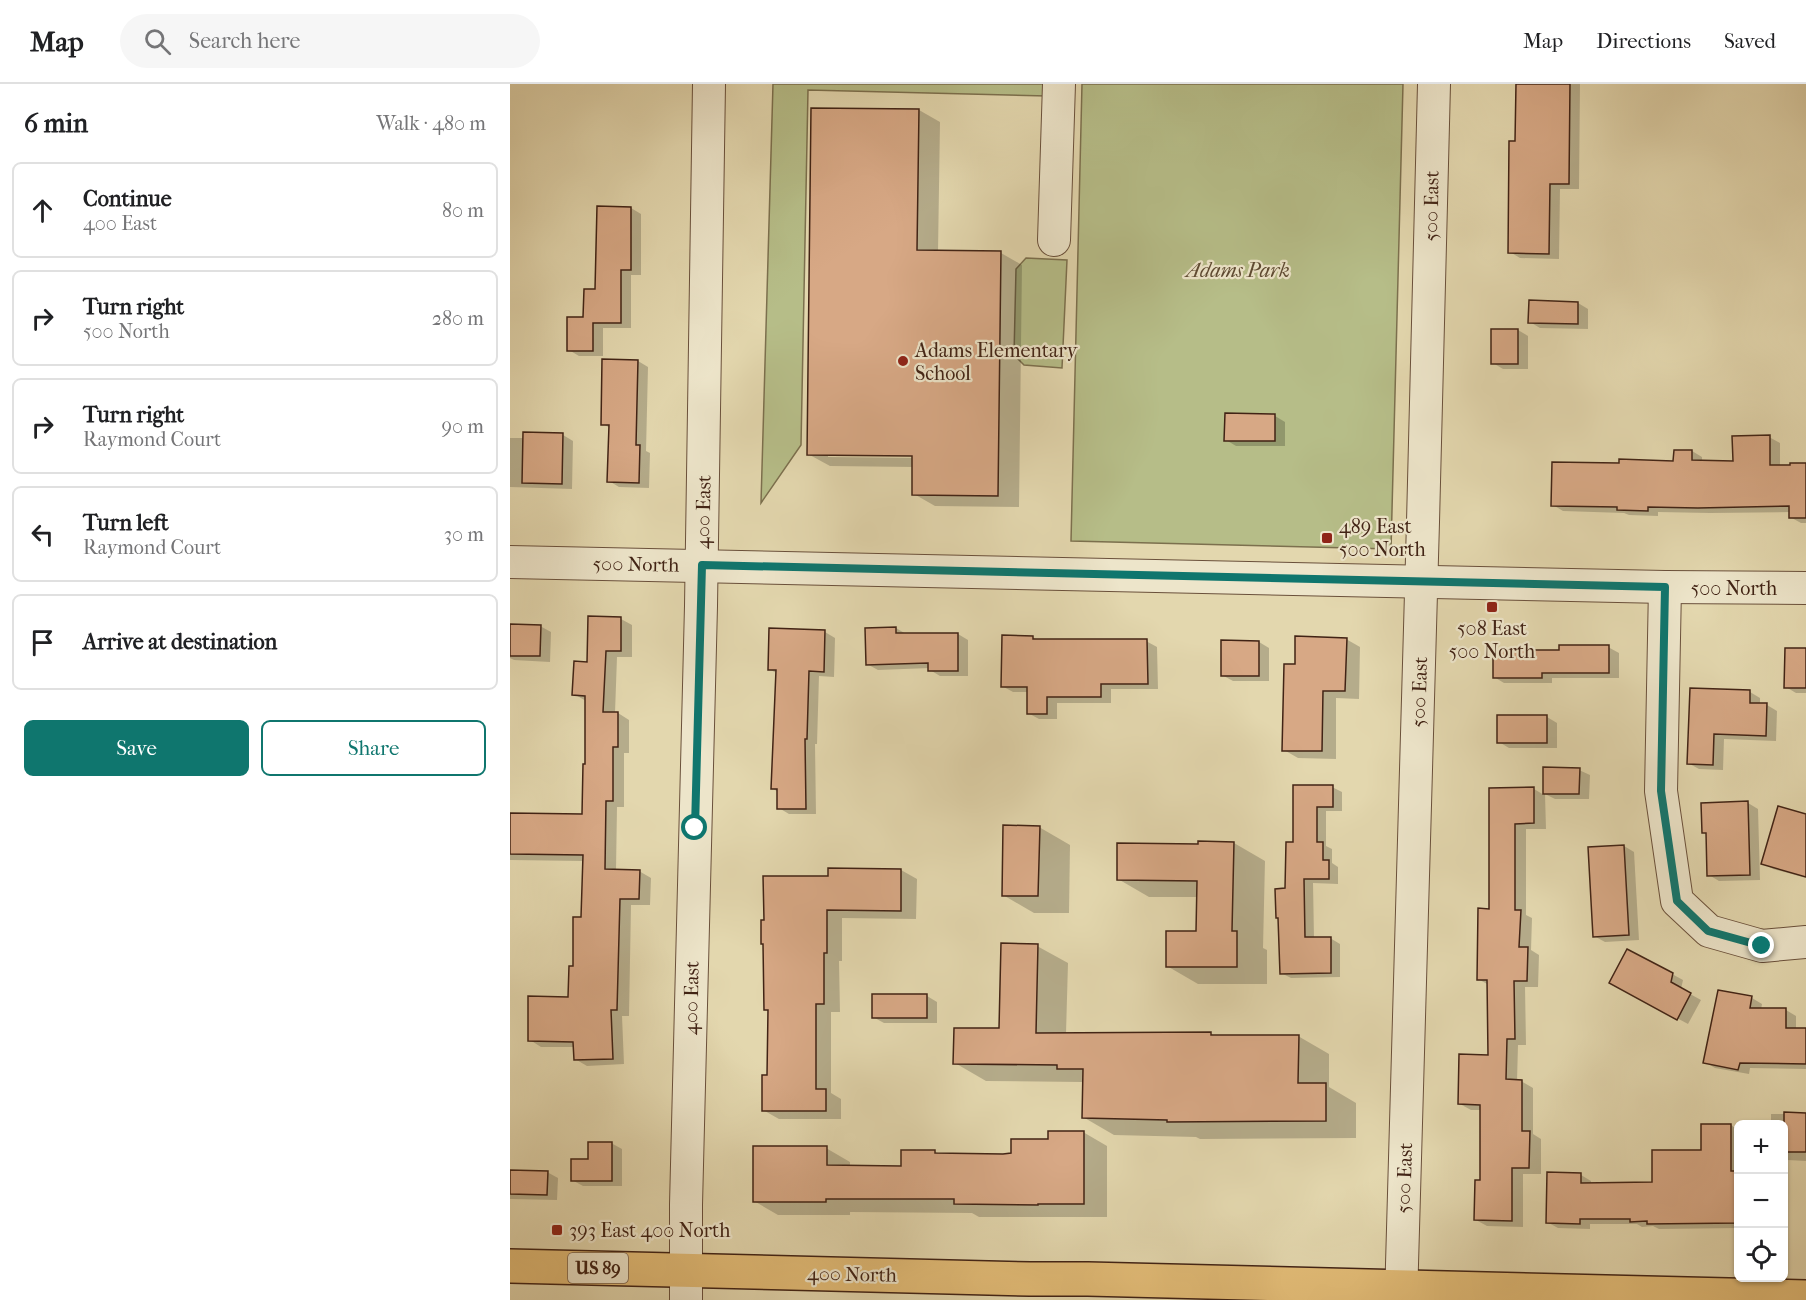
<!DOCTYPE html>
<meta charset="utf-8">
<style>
body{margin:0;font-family:"IM FELL French Canon",serif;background:#f6f6f6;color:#202124}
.controls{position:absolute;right:18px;bottom:18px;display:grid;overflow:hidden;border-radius:9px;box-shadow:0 2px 4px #0004}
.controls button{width:54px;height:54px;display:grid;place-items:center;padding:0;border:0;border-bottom:2px solid #e0e0e0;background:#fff;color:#202124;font:30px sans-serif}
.stop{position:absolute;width:18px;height:18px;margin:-14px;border:4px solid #0f766e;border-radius:50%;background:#fff}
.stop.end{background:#0f766e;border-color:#fff;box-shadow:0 2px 6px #0008}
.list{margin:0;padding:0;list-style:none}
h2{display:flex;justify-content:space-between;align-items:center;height:78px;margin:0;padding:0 24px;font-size:26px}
h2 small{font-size:20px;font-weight:400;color:#757577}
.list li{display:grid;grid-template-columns:39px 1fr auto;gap:18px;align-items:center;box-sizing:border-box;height:96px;margin:0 12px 12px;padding:0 12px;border:2px solid #e0e0e0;border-radius:9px}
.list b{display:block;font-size:22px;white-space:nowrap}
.list p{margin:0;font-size:20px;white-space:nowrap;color:#757577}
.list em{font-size:20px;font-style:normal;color:#757577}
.actions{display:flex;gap:12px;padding:18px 24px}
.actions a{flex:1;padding:14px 0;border:2px solid #0f766e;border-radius:9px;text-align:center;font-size:21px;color:#0f766e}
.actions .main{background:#0f766e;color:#fff}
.icon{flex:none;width:33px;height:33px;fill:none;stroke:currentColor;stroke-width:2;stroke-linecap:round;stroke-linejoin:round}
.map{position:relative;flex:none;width:1296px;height:1216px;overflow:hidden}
header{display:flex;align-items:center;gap:36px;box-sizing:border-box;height:84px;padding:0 30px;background:#fff;border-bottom:2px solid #e0e0e0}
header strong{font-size:28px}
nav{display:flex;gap:33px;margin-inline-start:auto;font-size:21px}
.search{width:420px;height:54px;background:#f6f6f6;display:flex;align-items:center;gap:15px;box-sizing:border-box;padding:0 21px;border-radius:33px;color:#757577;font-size:22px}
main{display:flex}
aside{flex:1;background:#fff}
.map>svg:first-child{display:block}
.green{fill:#b6bd88;stroke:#7c704e;stroke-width:1.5}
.shadow{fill:#0003;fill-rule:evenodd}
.building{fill:#d7a885;stroke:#412315;stroke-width:1.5}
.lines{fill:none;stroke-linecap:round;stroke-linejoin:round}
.minor-casing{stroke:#6a503b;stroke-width:34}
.major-casing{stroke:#412315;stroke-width:36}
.minor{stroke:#ede5ca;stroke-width:32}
.major{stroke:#e2bc77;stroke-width:33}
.route{stroke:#0f766e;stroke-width:8}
.poi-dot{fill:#8f2418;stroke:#ede5ca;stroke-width:2}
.labels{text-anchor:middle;stroke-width:4.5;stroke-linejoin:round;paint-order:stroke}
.shield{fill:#ede5ca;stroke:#755d4b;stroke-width:1.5}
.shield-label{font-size:18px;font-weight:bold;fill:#412315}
.street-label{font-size:20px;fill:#412315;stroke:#ede5ca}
.park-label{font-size:20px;font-style:italic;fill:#5e4a32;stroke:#ede5ca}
.poi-label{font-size:20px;fill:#412315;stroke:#ede5ca;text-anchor:start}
</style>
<header>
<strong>Map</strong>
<div class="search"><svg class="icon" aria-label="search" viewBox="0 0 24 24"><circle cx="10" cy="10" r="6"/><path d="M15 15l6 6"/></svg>Search here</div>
<nav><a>Map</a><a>Directions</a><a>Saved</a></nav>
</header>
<main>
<aside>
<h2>6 min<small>Walk · 480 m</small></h2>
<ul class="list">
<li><svg class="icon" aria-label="ahead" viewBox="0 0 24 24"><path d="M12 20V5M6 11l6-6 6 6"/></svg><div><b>Continue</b><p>400 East</p></div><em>80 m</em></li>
<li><svg class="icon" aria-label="right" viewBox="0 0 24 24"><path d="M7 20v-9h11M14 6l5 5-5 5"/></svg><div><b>Turn right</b><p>500 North</p></div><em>280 m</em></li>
<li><svg class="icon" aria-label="right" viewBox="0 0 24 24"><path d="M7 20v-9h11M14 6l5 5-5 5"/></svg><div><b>Turn right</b><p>Raymond Court</p></div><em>90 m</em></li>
<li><svg class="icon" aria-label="left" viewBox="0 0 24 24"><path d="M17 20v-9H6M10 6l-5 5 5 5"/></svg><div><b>Turn left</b><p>Raymond Court</p></div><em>30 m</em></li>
<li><svg class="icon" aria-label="arrive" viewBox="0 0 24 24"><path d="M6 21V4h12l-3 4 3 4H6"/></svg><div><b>Arrive at destination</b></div></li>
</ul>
<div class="actions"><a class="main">Save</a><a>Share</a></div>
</aside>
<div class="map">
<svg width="1296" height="1216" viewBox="0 0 1296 1216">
<rect width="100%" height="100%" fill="#e3d7ae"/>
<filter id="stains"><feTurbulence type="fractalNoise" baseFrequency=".00333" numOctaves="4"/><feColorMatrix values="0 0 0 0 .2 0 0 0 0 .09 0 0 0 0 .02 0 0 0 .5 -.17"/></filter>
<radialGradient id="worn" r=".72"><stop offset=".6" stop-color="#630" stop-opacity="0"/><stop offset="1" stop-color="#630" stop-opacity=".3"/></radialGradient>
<g class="green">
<path d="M263,0h274v12l-239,-6 -7,355 -40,58z"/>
<path d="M572,0h321l-12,465 -320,-8z"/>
<path d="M516,174l41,2 -5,108 -38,-3 -10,-10 2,-86z"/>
</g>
<g class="shadow">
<path d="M1007,0h63l-1,105h-19l-1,70 -39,-1 -10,-6 6,-109z"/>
<path d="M409,26l21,12 -2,130 63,1 21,12 -3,242 -84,-1 -21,-12v-27l-84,-1 -22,-12zM318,370l92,1v3l-92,-1z"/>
<path d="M88,124h33l10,6v61h-10v53h-28v28h-24l-10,-6 28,-60z"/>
<path d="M1068,219l10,6v20l-48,-1 -10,-6z"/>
<path d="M1008,246l10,6v33h-25l-10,-6z"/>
<path d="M128,277l10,6 -2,84 4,2 -1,35 -30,-1 -10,-6 1,-53 -7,-4z"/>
<path d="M765,332l10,6v24h-49l-10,-6z"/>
<path d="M53,351l10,6 -1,48 -62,-2v-49h15z"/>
<path d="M1259,353l11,6v24h26v56h-5l-11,-6 1,-5 -81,1 -52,-1v4l-29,-1 -5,-2 -61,-2 -10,-6 122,-42 17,-12 10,6v5l32,1z"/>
<path d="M111,535l11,6v32h-15l-2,56h3l11,7v33h-5v54h-7l-1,63 23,1 12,7 -1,27h-19l-2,111h-7l2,48 -37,2 -12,-7v-12h-34l-11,-7 39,-42 13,-80 2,-57 -74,-1v-45h74l2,-50v-64l-12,-7 15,-31z"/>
<path d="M0,542h30l11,6 -1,30 -36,-2 -4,-2z"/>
<path d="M386,544l10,6h52l10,6v36h-28l-10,-6v-2l-52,2 -11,-6z"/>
<path d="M260,546l55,2 10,6 -1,39 -15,-1 -2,68h-2l1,70h-27l-10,-6 -1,-16 -6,-4 6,-114 -9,-5z"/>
<path d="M522,553l6,3 108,1 11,6 1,42h-47v14h-54v16h-18l-11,-6 1,-21h-16l-11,-6z"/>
<path d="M836,555l14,8 -1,52 -23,-1v61l-38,-1 -14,-8 12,-84z"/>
<path d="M713,558h36l10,6v33h-36l-11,-6z"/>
<path d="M1098,563l11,6v25h-67v5h-48l-10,-6 66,-26z"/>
<path d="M1296,566v43h-10l-10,-6z"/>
<path d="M1181,606l59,2 10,6v7h7l10,6 -1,30 -52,-2 -1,31 -24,-1 -11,-6z"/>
<path d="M1037,633l10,6v25h-48l-10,-6z"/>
<path d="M1035,685l34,1 11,5 -1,24h-34l-10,-5 1,35h-20v86l6,3 -1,32 8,5 -1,32h-13l1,58h-8l-1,36h4l12,7v46l8,5v35h-18v53l-36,-1 -11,-6 5,-38v-72h-10l-11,-6 29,-48v-71l-11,-6 13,-69 -1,-121h44l10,6z"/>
<path d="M785,703h37l10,5v19h-16v35l6,3v14l6,4v17l-25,-1 1,55h16l10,6v33l-49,1 -10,-5 6,-83 8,-47z"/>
<path d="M1238,719l10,6 2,71 -41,1 -10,-6 -1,-41 -4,-2z"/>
<path d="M1296,731v63l-33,-9 -10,-6z"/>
<path d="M529,743l31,18 -1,68h-35l-31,-18z"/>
<path d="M689,759h35l31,18 -2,87 4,2v34h-69l-31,-18 30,-34 1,-35h-49l-31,-18 81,-34z"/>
<path d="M1114,762l10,6 5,88 -34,2 -11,-6z"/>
<path d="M320,785l71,1 16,9 -1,40 -74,-1v43h-3l1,51h-9v81l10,6v20h-62l-16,-9 6,-33v-66l-4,-2 -1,-64 -2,-1 67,-67z"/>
<path d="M527,862l31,17 -2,71 144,-1 5,3h83l31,18v33l27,16v35l-156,1 -4,-2 -82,-2 -31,-18 1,-34 -2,-1 -96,-1 -31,-18 46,-33z"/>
<path d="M1162,890l11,6 -2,9 20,11 -13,24 -67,-36z"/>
<path d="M1209,907l33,7 10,6 -1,6h25l10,6v14h10v39l-56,-1 -1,6 -34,-6 -10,-6z"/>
<path d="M417,912l10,6v21h-53l-11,-6z"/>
<path d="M1261,1030h35v47l-19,-1 -3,-2v-34h-13z"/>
<path d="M1221,1041l7,5v98l-79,1 -6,-3 -11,1 -5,-3h-47v5l-32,-1 -11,-6 34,-47 10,6v4l63,-1 48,-33z"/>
<path d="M573,1048l24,14v71h-128l-7,-4 -122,-1v3h-72l-24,-14 72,-53 24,14v5l53,1 31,-17 6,3 63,2 47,-16z"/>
<path d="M101,1059l11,6v37h-39l-11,-6z"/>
<path d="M0,1087l37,1 11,6 -1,22 -47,-1z"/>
</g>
<g class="building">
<path d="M1006,0h54l-1,100h-19l-1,70 -41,-1 1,-112h6z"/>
<path d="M301,24l108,1 -2,141 84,1 -3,245 -86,-1v-39l-105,-1z"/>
<path d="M87,122l34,1v63h-10v53h-28v28h-26v-34h16l1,-28h11z"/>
<path d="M1019,216l49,2v22l-50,-1z"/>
<rect x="981" y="245" width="27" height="35"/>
<path d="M92,275l36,1 -2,85h4l-1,38 -32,-1 2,-57h-8z"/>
<path d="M715,329l50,1v27h-51z"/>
<path d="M13,348l40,1 -1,51 -40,-1z"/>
<path d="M1260,351v30h20v-2h16v55h-17v-12l-91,2 -50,-1v4l-31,-1v-3l-66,-1 1,-44 67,1v-4l54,2 1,-11h18v10l41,1 -1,-25z"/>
<path d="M78,532l33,1v34h-15l-3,61h15v35h-5v54h-7l-1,68 35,1 -1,29h-19l-3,111h-6l2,49 -39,1 -1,-18 -45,-1v-45l40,1 1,-31h4v-49h8l2,-62 -73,-1v-41l72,1 1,-50h2v-68l-13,-1 2,-34 13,1z"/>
<path d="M0,540l31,1 -1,31h-30z"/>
<path d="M386,543v6h62v38h-30v-8l-62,2 -1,-37z"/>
<path d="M259,544l56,2 -1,42 -15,-1 -2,68h-2l1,70h-29v-20h-6l5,-119h-8z"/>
<path d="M492,551l31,1v3h114l1,45h-47v13h-54v17h-20v-27h-26z"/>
<path d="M785,552l52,2 -2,53h-22l-1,60h-40l2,-87h11z"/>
<path d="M711,556l38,1v35h-38z"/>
<path d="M1049,561h50v28h-67v5h-49v-28h66z"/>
<path d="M1275,564h21v40h-22z"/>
<path d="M1180,604l60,2v13h17l-1,33 -52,-2 -1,31 -26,-1z"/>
<rect x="987" y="631" width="50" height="28"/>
<path d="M1033,683l37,1 -1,26h-36z"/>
<path d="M783,701h40v22h-16v35h6v18h6v19h-25l1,58h26v36l-51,1 -2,-56h-2l-1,-29 10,-1 1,-46h7z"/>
<path d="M1024,703v36l-19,1v86h6l-2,37h9l-1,34h-13l1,58h-8l-1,40 16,1v51h8l-1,37h-17v53l-38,-1 1,-40h5v-75l-22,-1 1,-50 29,1 -1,-75h-10l1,-72 11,1v-121z"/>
<path d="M1238,717l2,74 -43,1 -1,-43h-4l-1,-30z"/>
<path d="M1268,722l28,8v63l-45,-13z"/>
<path d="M493,741l37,1 -2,70h-36z"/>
<path d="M688,757l36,1 -2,89h5v36h-71v-36h30l1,-50 -80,-1v-37l81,1z"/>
<path d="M1114,761l5,90 -36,2 -5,-90z"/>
<path d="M318,784l73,1v42l-74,-1v43h-3v51h-8v85h10v22h-64v-36h5l1,-65h-4l-1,-66h-2v-24h3l-1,-44h65z"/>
<path d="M491,859l37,1 -2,89 175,-1v3h88l-1,48h28v38l-159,1v-2l-85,-2 1,-49h-26v-4l-104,-1 1,-36h45z"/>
<path d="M1117,865l46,24 -2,9 20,11 -14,27 -68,-37z"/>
<path d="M1208,906l34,6 -2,12h36v20h20v36l-66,-1 -2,7 -35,-7z"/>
<rect x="362" y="910" width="55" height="24"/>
<path d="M1274,1028l22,1v39h-22z"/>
<path d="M1191,1040h30v47h7v52l-91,1v-3l-17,1v-3h-50v5l-34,-1 1,-51 34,1v10l71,-1v-32h49z"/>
<path d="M538,1047h36v73h-46v1l-84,-1v-5h-128v3h-73v-56h74v19l74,1v-16h34v3l68,1 8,-1v-14h37z"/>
<path d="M78,1058h24v39h-41v-22h17z"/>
<path d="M0,1086l38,1 -1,24 -37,-1z"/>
</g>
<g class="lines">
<defs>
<g id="minor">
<path d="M544,156l5,-156"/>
<path d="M0,478l1155,25 141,1"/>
<path d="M1155,503l-4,204 16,110 32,30 53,15 44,-4"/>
<path d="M176,1216v-95l15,-599 8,-522"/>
<path d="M891,1216l22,-778 11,-438"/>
</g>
<path id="major" d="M0,1182l520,13h58l718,18"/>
</defs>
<use href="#minor" class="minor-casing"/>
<use href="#major" class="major-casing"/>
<use href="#minor" class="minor"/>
<use href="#major" class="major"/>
</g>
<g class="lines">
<path class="route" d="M185,744l7,-263 963,22 -4,204 16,110 31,30 54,15"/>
</g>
<g class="poi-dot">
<circle cx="393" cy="277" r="6"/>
<rect x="811" y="448" width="12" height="12" rx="3"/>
<rect x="976" y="517" width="12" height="12" rx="3"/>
<rect x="41" y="1140" width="12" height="12" rx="3"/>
</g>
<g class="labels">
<rect class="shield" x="58" y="1169" width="60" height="30" rx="4.5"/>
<g class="shield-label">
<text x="88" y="1190">US 89</text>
</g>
<g class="street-label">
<text transform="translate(921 122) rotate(-89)" y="7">500 East</text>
<text transform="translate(193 428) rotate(-89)" y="7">400 East</text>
<text transform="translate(126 480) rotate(1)" y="7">500 North</text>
<text x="1224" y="511">500 North</text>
<text transform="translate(909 608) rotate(-88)" y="7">500 East</text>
<text transform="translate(181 914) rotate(-89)" y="7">400 East</text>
<text transform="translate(894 1094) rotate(-88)" y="7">500 East</text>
<text transform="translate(342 1190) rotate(1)" y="7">400 North</text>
</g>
<g class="park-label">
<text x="728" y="193">Adams Park</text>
</g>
<g class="poi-label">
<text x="405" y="273">Adams Elementary<tspan x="405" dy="23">School</tspan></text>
<text x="829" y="449">489 East<tspan x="829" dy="23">500 North</tspan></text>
<text x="982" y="551" text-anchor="middle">508 East<tspan x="982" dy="23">500 North</tspan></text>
<text x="59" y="1153">393 East 400 North</text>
</g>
</g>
<rect width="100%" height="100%" filter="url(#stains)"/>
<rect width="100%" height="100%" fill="url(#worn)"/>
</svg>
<div class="controls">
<button>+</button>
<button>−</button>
<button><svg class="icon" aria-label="locate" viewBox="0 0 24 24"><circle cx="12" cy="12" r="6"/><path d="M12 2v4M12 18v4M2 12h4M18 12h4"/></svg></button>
</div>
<div class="stop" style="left:185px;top:744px"></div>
<div class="stop end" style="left:1252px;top:862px"></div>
</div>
</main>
